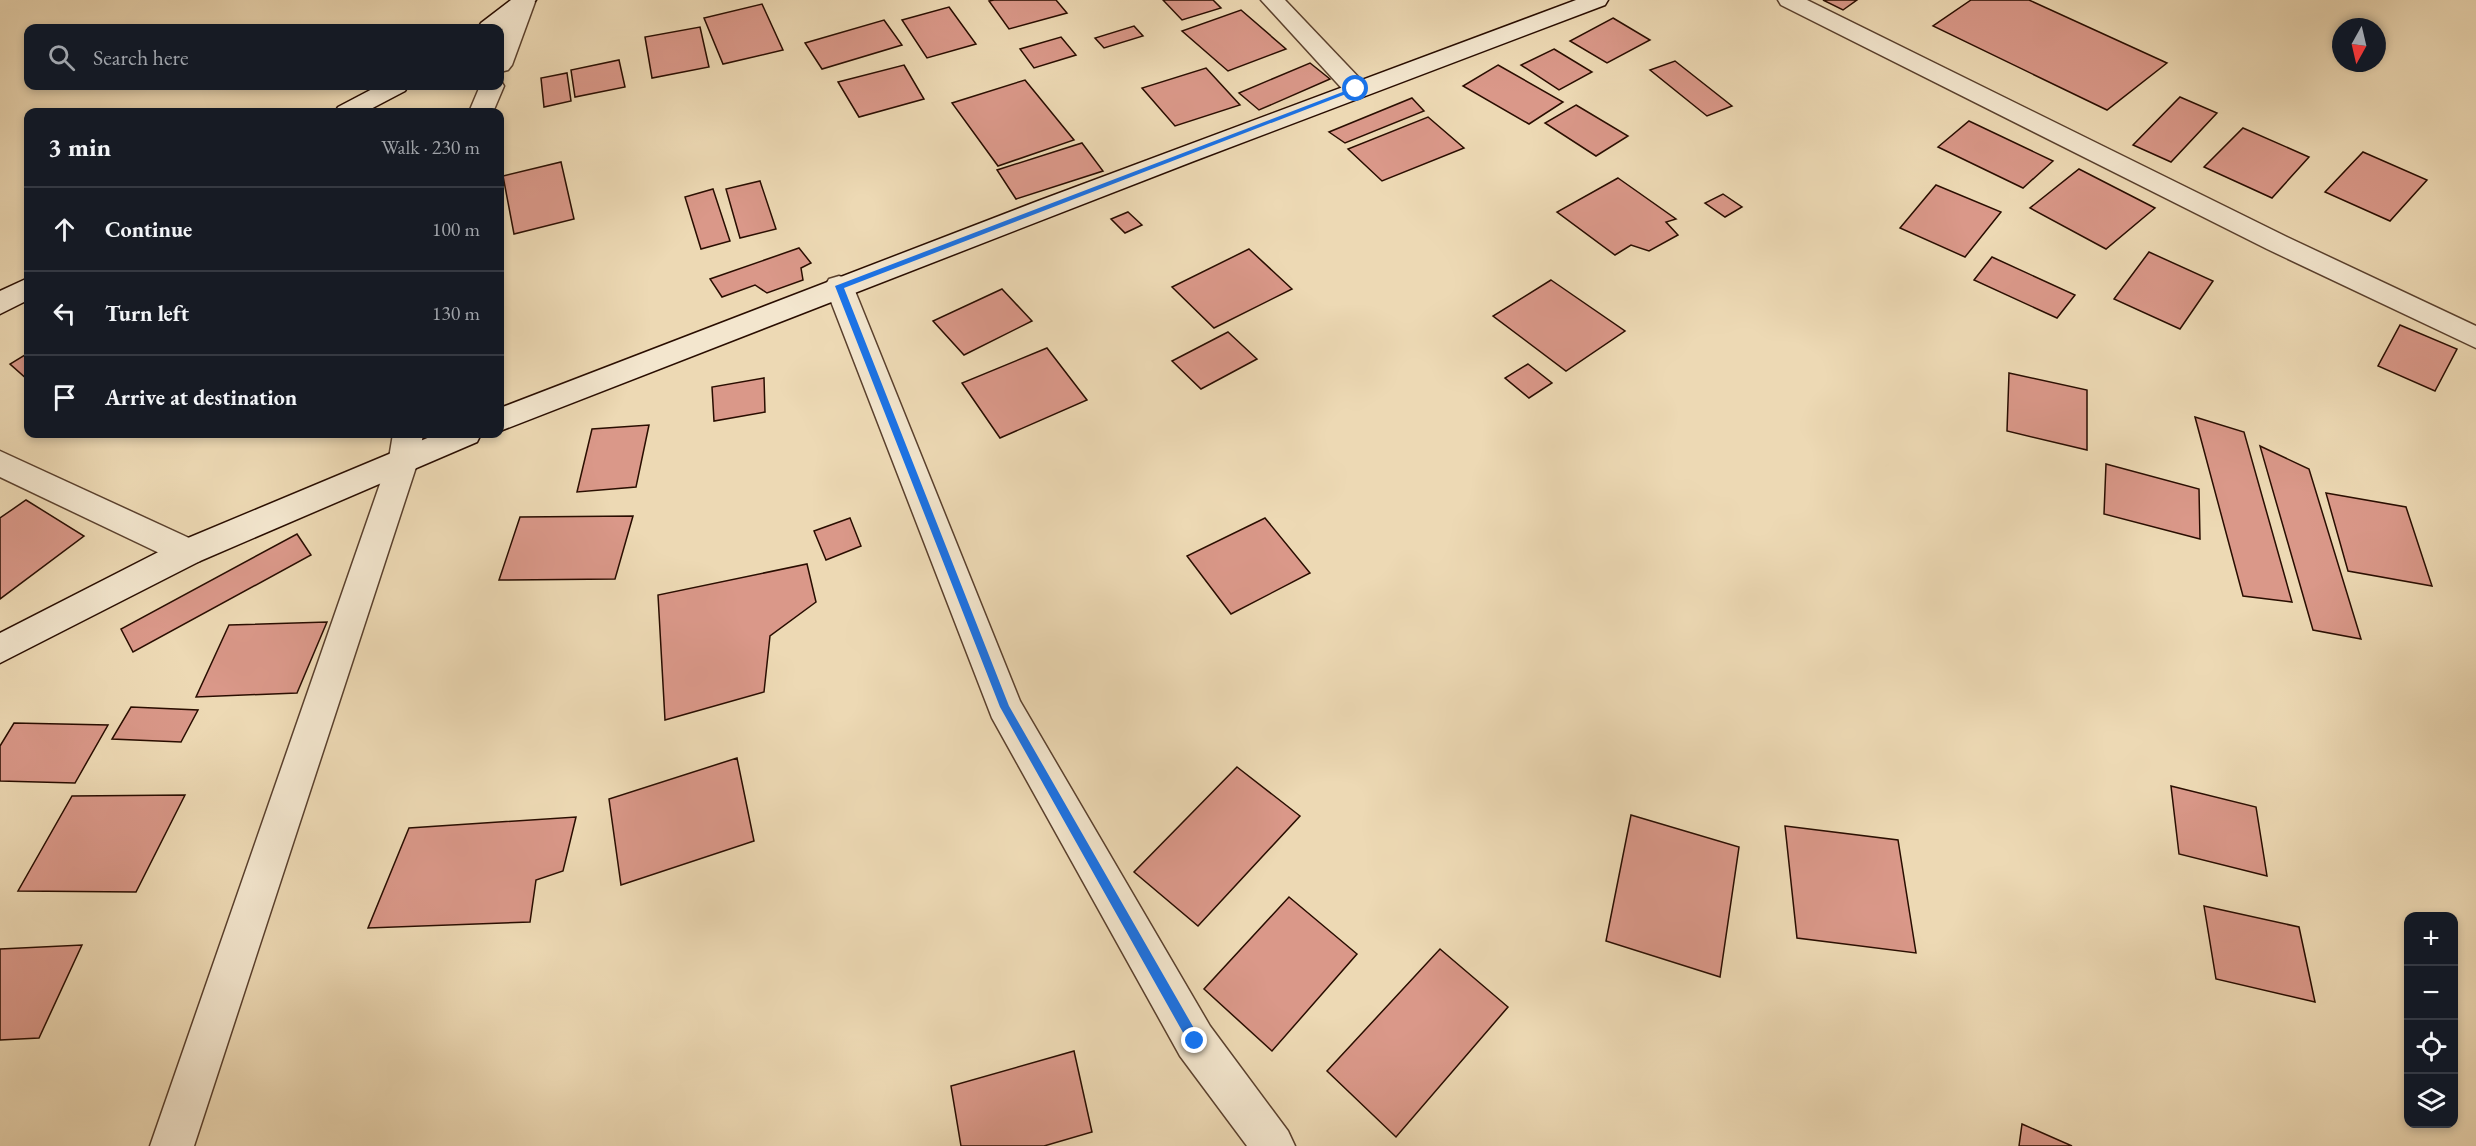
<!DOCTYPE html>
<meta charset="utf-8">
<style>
body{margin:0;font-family:"EB Garamond",serif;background:#242831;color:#f1f3f6}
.controls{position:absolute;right:18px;bottom:18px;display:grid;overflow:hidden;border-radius:12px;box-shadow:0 3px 9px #0003}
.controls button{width:54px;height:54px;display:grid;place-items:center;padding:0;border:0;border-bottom:2px solid #363941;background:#171b24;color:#f1f3f6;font:30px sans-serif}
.compass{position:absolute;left:2332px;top:18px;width:54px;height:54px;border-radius:50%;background:#171b24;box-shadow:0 3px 9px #0003;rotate:188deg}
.stop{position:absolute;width:18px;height:18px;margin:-14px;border:4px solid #1a73e8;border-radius:50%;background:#fff}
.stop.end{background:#1a73e8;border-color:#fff;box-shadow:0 2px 6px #0008}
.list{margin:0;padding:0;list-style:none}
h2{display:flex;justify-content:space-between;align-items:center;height:78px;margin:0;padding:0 24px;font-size:26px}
h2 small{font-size:20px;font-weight:400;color:#9ea1a6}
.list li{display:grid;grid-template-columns:39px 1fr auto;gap:18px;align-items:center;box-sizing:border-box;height:84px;padding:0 24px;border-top:2px solid #363941}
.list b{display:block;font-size:22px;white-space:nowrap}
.list em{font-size:20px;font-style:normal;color:#9ea1a6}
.icon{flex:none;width:33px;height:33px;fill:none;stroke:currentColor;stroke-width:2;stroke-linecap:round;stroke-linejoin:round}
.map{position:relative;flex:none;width:2476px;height:1146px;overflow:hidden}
.search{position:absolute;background:#171b24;box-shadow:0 3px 9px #0003;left:24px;top:24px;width:480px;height:66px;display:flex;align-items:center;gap:15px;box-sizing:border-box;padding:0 21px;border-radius:12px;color:#9ea1a6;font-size:22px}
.panel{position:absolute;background:#171b24;box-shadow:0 3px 9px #0003;left:24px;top:108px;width:480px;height:330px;border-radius:12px}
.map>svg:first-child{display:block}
.building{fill:#da9889;stroke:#290d00;stroke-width:1.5}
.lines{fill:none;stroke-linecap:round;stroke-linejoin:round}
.street-casing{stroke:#5a402d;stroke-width:3}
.secondary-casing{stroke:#290d00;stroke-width:3}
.street{fill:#f3e6ce;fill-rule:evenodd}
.secondary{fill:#f3e6ce;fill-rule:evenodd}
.route{fill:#1a73e8}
</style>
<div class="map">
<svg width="2476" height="1146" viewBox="0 0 2476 1146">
<rect width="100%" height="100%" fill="#edd9b4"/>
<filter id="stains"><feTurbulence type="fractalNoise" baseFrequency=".00333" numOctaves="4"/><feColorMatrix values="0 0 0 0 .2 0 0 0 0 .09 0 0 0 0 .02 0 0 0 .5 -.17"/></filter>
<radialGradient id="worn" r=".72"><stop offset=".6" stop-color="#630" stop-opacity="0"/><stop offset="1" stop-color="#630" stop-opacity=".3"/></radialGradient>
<g class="building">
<path d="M994,0h62l11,13 -58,16 -20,-28z"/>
<path d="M1163,0h50l8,8 -39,12z"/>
<path d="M1823,0h34l-14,10z"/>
<path d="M1971,0h58l138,63 -60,47 -174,-84z"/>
<path d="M762,4l21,46 -60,14 -19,-46z"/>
<path d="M949,7l27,37 -49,14 -25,-38z"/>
<path d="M1241,10l45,39 -58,22 -46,-40z"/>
<path d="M1613,18l37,22 -43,23 -37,-22z"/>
<path d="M884,20l18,25 -80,24 -17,-26z"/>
<path d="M1134,26l9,10 -39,12 -9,-10z"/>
<path d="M700,27l9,40 -57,11 -7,-41z"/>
<path d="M1061,37l15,18 -42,13 -14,-19z"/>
<path d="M1554,49l38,23 -33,18 -38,-25z"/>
<path d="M619,60l6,27 -50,10 -4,-27z"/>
<path d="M1675,61l57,45 -25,10 -57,-46z"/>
<path d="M1310,63l20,16 -71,31 -20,-17z"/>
<path d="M904,65l20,34 -65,18 -21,-35z"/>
<path d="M1498,65l65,37 -34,22 -66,-38z"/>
<path d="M1206,68l34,37 -65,21 -33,-38z"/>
<path d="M567,73l4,28 -27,6 -3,-29z"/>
<path d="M1025,80l49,60 -76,26 -46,-63z"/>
<path d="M2180,97l37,16 -46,49 -38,-17z"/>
<path d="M1412,98l12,13 -79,32 -16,-11z"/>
<path d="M1576,105l52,31 -32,20 -51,-33z"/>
<path d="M1428,117l36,31 -82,33 -34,-32z"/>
<path d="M1969,121l84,40 -30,27 -85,-41z"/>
<path d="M2243,128l66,29 -37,41 -68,-31z"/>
<path d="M1082,143l21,28 -87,28 -19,-29z"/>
<path d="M2363,152l64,28 -37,41 -65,-29z"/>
<path d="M561,162l13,57 -60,15 -11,-58z"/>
<path d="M2079,169l76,39 -49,41 -76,-41z"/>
<path d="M1618,178l58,41 -10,3 12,13 -29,16 -18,-6 -16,10 -58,-43z"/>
<path d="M760,181l16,48 -36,9 -14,-49z"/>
<path d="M1936,185l65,27 -36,45 -65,-29z"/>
<path d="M713,189l17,52 -29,8 -16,-52z"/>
<path d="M1723,194l19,13 -17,10 -20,-14z"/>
<path d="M1128,212l14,13 -17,8 -14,-14z"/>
<path d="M799,248l12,15 -10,5 2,12 -36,13 -12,-8 -33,12 -12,-18z"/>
<path d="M1249,249l43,40 -78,39 -42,-41z"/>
<path d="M2149,252l64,29 -33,48 -66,-30z"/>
<path d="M1992,257l83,38 -18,23 -83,-38z"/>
<path d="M1551,280l74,51 -59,40 -73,-55z"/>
<path d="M1002,289l30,32 -68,34 -31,-34z"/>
<path d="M2400,325l57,24 -22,42 -57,-25z"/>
<path d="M1228,332l29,27 -56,30 -29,-28z"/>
<path d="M1047,348l40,52 -87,38 -38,-55z"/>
<path d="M28,353v27l-18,-16z"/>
<path d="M1528,364l24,19 -23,15 -24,-20z"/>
<path d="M2009,373l78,17v60l-80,-19z"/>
<path d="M764,378l1,34 -51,9 -2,-34z"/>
<path d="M2195,417l49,15 48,170 -49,-6z"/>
<path d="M649,425l-13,62 -59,5 15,-63z"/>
<path d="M2260,446l49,23 52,170 -48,-9z"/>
<path d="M2106,464l93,25 1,50 -96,-25z"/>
<path d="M2326,493l80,14 26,79 -84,-15z"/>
<path d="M26,500l58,36 -84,63v-81z"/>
<path d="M633,516l-18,63 -116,1 21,-63z"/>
<path d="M850,518l11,28 -35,14 -12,-29z"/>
<path d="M1265,518l45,55 -79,41 -44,-58z"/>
<path d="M297,534l14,21 -178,97 -12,-23z"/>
<path d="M807,564l9,38 -46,34 -6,56 -99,28 -7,-125z"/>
<path d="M327,622l-30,71 -101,4 33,-72z"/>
<path d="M131,707l67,3 -17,32 -69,-3z"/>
<path d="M14,723l94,2 -33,58 -75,-2v-35z"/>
<path d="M737,758l17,83 -133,44 -12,-86z"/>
<path d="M1237,767l63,49 -102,110 -64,-54z"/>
<path d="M2171,786l85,21 11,69 -88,-22z"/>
<path d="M185,795l-49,97 -118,-1 54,-95z"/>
<path d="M1631,815l108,32 -19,130 -114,-36z"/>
<path d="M576,817l-13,54 -27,9 -6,42 -162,6 41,-100z"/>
<path d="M1785,826l113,14 18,113 -119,-15z"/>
<path d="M1289,897l68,57 -85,97 -68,-62z"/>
<path d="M2204,906l95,21 16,75 -99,-23z"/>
<path d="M82,945l-43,93 -39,2v-91z"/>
<path d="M1440,949l68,58 -112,130 -69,-66z"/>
<path d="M1074,1051l18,81 -48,14h-83l-10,-60z"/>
<path d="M2022,1124l50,22h-53z"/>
</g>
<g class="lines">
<defs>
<g id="street">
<path d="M514,0h20l1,2 -23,63 -4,5 -8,2v-37z"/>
<path d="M1261,0h24l80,84 3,5 -3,5 -9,2 -9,-2z"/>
<path d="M1778,0h29l480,237 189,89v22l-209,-99 -486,-244z"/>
<path d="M501,81l3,5 -11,26h-24l11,-26h20z"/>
<path d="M839,276l10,3 4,7 167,415 190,325 78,105 7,15h-48l-67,-90 -188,-338 -167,-432 4,-7z"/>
<path d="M393,434h30l-4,24 -225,688h-44l239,-688z"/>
<path d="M0,451l200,92 4,9 -4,9 -12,4 -12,-4 -176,-84z"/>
</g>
<g id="secondary">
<path d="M511,0h25l-36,31v-3h-22l3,-5z"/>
<path d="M1576,0h32l-3,5 -411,156 -694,270v-23l538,-207z"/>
<path d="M378,86h30l-3,5 -40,21h-30l3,-5z"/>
<path d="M28,278v22l-28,14v-23z"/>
<path d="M437,434h44l-4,8 -277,119 -200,102v-30l176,-90z"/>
</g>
</defs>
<use href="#street" class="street-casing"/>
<use href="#secondary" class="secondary-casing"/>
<use href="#street" class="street"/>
<use href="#secondary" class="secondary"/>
</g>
<path class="route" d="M1353,88l6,1 -515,199 165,418 190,331v8l-4,2 -5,-2 -190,-338 -165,-421z"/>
<rect width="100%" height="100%" filter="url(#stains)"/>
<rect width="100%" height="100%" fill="url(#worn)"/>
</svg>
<div class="controls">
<button>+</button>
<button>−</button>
<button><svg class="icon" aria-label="locate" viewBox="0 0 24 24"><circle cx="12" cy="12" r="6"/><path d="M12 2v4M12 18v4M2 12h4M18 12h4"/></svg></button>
<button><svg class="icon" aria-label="layers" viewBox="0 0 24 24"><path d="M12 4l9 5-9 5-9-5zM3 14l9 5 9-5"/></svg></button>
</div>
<svg class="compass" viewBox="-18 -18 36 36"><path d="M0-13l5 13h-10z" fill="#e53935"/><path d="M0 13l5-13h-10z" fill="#9ea1a6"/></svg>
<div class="stop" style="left:1356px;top:89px"></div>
<div class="stop end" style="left:1195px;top:1041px"></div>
<div class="search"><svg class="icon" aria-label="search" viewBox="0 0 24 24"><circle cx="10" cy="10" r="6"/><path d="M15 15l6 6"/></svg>Search here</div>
<section class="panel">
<h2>3 min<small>Walk · 230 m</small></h2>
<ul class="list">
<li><svg class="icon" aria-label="ahead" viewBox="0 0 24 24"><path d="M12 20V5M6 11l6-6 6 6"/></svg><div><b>Continue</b></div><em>100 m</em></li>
<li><svg class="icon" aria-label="left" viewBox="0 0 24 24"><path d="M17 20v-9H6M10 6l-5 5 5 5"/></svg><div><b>Turn left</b></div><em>130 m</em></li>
<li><svg class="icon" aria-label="arrive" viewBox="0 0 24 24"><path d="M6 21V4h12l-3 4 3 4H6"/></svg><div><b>Arrive at destination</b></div></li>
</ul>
</section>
</div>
